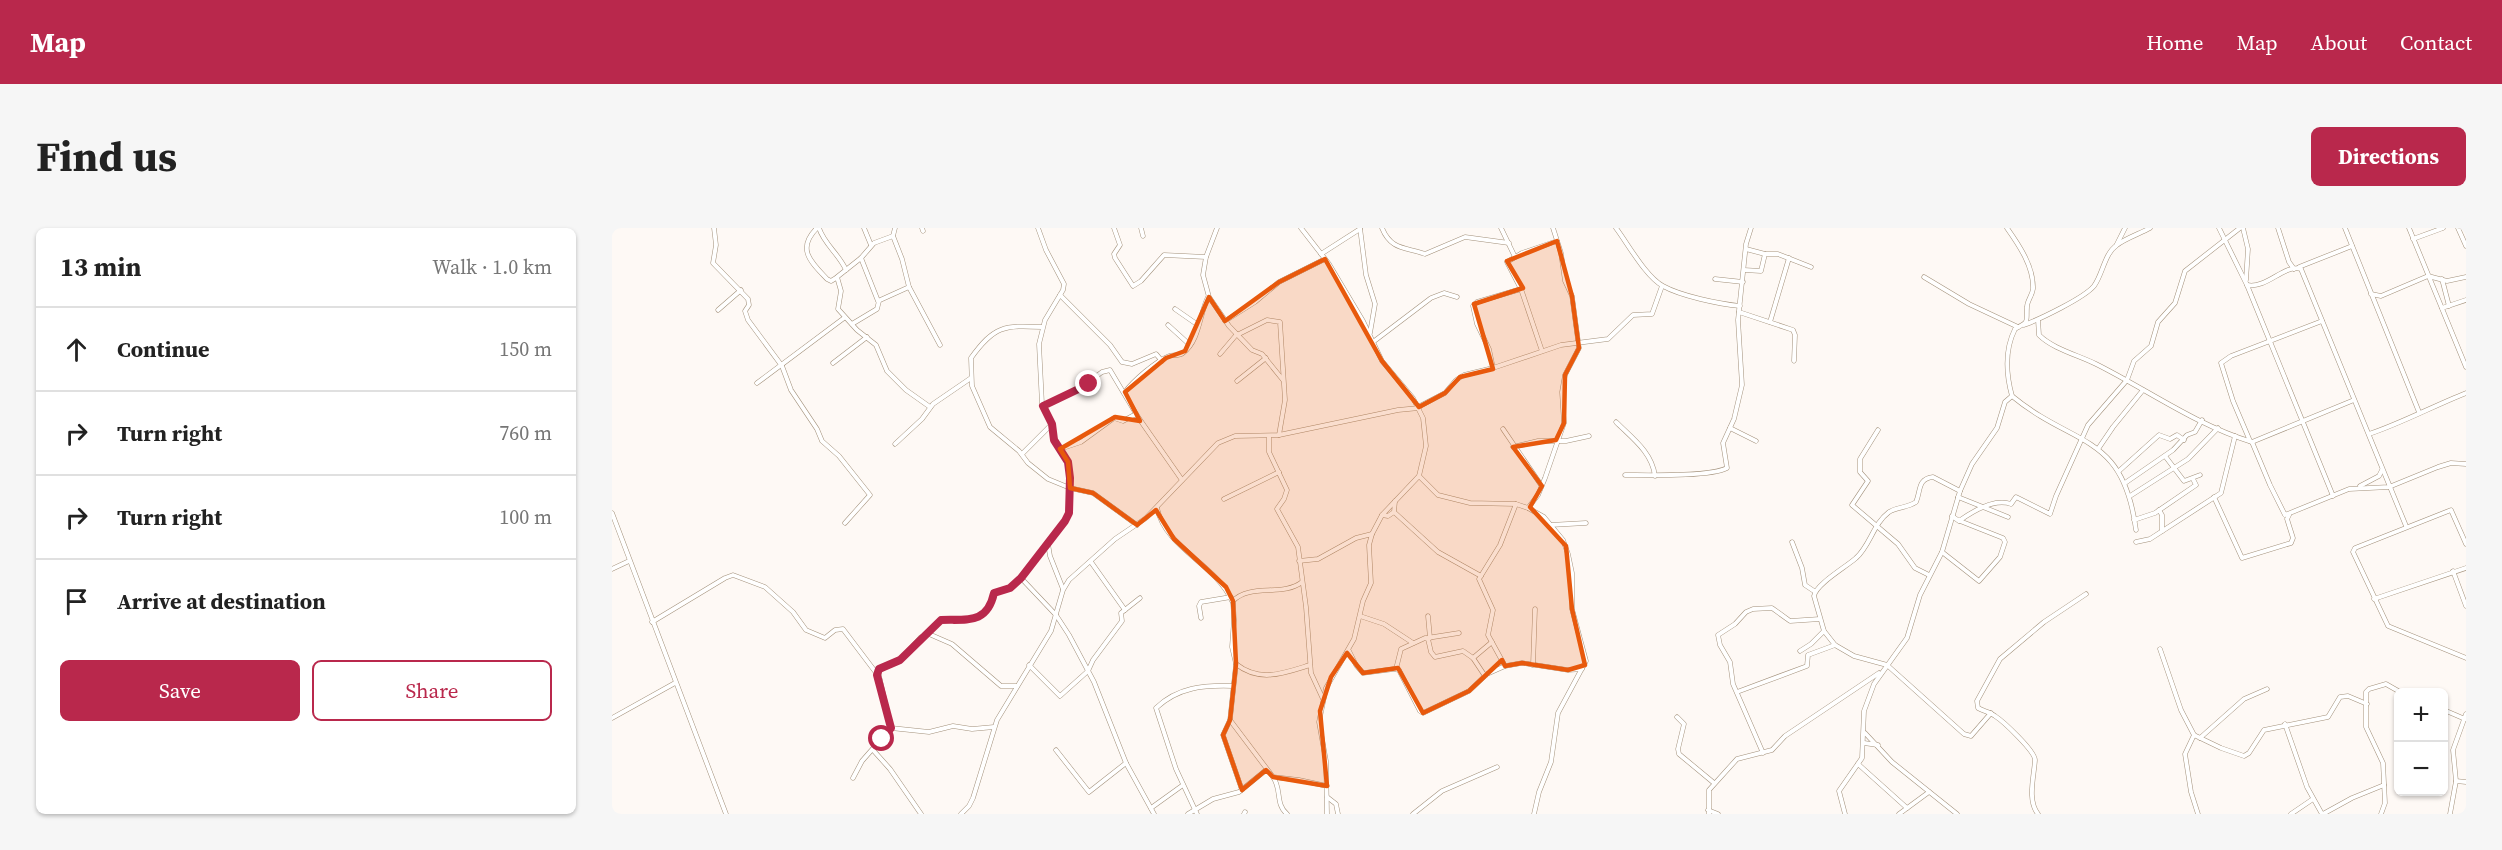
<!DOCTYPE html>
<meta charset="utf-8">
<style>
body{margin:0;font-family:"Source Serif 4",serif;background:#f6f6f6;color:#222}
.controls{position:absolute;right:18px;bottom:18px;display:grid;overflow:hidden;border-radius:9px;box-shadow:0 2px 4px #0004}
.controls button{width:54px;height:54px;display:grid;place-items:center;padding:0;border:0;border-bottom:2px solid #e0e0e0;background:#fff;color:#222;font:30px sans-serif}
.stop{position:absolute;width:18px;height:18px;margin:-14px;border:4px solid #b9284c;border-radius:50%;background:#fff}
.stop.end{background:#b9284c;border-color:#fff;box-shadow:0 2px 6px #0008}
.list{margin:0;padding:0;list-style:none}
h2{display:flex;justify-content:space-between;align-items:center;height:78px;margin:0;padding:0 24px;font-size:26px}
h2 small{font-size:20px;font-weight:400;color:#767676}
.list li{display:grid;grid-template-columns:39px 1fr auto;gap:18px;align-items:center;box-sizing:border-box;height:84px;padding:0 24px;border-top:2px solid #e0e0e0}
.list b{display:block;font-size:22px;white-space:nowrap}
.list em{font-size:20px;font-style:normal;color:#767676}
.actions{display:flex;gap:12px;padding:18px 24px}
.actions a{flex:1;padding:14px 0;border:2px solid #b9284c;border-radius:9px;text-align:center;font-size:21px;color:#b9284c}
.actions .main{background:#b9284c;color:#fff}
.icon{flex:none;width:33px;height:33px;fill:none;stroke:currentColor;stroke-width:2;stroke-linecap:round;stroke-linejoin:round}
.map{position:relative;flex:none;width:1854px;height:586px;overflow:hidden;border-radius:9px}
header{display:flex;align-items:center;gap:36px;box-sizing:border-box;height:84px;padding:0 30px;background:#b9284c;color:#fff}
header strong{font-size:28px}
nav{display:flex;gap:33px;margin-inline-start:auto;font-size:21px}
.intro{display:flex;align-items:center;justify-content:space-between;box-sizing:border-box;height:144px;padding:0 36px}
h1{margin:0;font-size:42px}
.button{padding:15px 27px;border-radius:9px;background:#b9284c;color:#fff;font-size:21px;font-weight:700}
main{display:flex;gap:36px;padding:0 36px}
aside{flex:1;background:#fff;border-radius:9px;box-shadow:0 2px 4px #0004}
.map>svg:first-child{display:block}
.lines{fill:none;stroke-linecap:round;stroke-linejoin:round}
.street-casing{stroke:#a3917b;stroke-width:5}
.street{stroke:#fff;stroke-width:4}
.route{stroke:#b9284c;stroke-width:8}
.marked{fill:#e8590c;fill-opacity:0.2;stroke:#e8590c;stroke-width:4.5;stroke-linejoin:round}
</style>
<header>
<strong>Map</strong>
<nav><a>Home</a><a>Map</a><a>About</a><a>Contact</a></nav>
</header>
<div class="intro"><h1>Find us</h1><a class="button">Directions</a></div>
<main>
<aside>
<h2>13 min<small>Walk · 1.0 km</small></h2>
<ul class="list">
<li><svg class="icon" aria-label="ahead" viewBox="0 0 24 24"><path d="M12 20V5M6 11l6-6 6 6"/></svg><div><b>Continue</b></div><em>150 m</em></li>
<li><svg class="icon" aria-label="right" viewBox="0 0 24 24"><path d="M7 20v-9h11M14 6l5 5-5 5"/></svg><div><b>Turn right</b></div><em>760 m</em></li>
<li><svg class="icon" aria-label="right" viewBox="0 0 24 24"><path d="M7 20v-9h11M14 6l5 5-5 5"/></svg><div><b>Turn right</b></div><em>100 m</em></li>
<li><svg class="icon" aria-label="arrive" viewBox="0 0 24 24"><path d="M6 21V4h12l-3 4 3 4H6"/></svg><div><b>Arrive at destination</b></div></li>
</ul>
<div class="actions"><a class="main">Save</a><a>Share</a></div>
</aside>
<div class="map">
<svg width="1854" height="586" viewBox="0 0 1854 586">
<rect width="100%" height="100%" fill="#fef9f5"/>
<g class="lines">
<defs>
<g id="street">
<path d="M102,0l2,17 -3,18 35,36 1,6 -4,6 3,9 34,46 9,24 26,39 5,12 17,15 31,39 -25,28"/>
<path d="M205,0c-21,21 -6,34 10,51l4,2 5,-3"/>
<path d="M207,0c5,16 20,26 27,42"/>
<path d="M252,0l7,17"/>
<path d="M283,0l-2,8 9,23 7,28 31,58"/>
<path d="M310,0l1,3"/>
<path d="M426,0l8,22 18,34 -1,6 -18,30 -6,24 3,60 10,20 3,16 13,22 2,16 -2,38 -20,28 2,12 13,33"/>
<path d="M502,0l6,17 -6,9 1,4 18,28 8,-5 23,-26 42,2"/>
<path d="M529,0l2,8"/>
<path d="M605,0l-11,29 -3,18 6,22 20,29 23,24 10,4 21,26"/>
<path d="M689,0l28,36 34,57 19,40 31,37 10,20 3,28 -7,30 -37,39 -10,19 -3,11 2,38 -8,18 -9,38 -28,49 -7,34 7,39 1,53"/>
<path d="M748,0l6,47 9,29 -5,29"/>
<path d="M770,0c9,22 23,19 43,26l40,-17 44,6"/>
<path d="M889,0l14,29"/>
<path d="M1004,0c12,16 30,49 47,58 18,10 56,18 77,20"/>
<path d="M1395,0c12,17 27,39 26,61 -1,7 -6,12 -6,18 -1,16 3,14 -12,22 -11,22 -9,45 -3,67 63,52 111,36 124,134"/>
<path d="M1607,0l28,57 86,211"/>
<path d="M1631,0l5,21 -2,31"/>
<path d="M1666,0l11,34 5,7"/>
<path d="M1733,0l74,184"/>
<path d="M1797,0l57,139"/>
<path d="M1846,0l8,18"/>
<path d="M281,8l-19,7 -13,15 -24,19 4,14 -3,18 19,21 19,15 11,26 19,19 24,17"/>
<path d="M1801,11l30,-11"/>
<path d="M1505,16l8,-16"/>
<path d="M1134,21l19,5h13l33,13"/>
<path d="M709,26l39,-25"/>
<path d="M249,30l17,43 31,-14"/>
<path d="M1687,39l53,-21"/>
<path d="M1132,42l17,1 4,-17"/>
<path d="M1312,49l45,27 49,23"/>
<path d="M1103,51l28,3"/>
<path d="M1830,51l7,27"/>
<path d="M1635,57c20,4 37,-21 54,-16l105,257"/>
<path d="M1759,66l10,2 47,-20 19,5 19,-4"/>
<path d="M448,67l50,50 12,17 10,2 24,-10 6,7"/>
<path d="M1830,80l24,-8"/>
<path d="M563,81l23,16"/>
<path d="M106,82l23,-20"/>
<path d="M1127,84l54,18 2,5 -1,26"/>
<path d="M1426,92l1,15c14,14 39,20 57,29 52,26 100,61 156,78l102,-42"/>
<path d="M613,93l30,-19 24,-20 46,-23"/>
<path d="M1158,94l19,-64"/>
<path d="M240,96l25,-15 2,-8"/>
<path d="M556,97l22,20"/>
<path d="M1412,97c16,-6 60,-27 70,-39 9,-12 10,-32 23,-41 7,-6 24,-12 33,-17"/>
<path d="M430,99c-38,-2 -48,-1 -71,31l1,28 18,41 29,24 9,12 20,16 22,9 23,5 44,32"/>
<path d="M625,107l30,-15 13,2 5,78 -6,35"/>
<path d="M761,114l58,-44 13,-5 13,4"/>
<path d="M930,123l-21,-62 -14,-27 15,-9 35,-12"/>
<path d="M608,126l17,-20"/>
<path d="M221,135l34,-26"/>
<path d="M881,140l-4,-19 -12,-25 -4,-18 4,-4 44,-13"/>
<path d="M625,153l29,-23"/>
<path d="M145,155l87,-65"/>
<path d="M513,164c8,-11 31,-31 44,-36 5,-2 9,1 14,-3 17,-13 16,-38 25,-56"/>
<path d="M431,178l35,-16 24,-18 8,-2 28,47 44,63"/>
<path d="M806,179l27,-14 11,-13 8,-5 29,-7 68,-23 47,-6 25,-24 19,-1 10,-28"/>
<path d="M1004,194c16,16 36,30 39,54"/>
<path d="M1118,200l26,13"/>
<path d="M891,201l38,56"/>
<path d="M1266,202l-18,29v13l8,9 -16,24 46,39 17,24 14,7"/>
<path d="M1757,206c33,-11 64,-28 97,-41"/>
<path d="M657,208v16l18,38 -3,9 -7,10 21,38 8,60 5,66 12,26"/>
<path d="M1638,213l-17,-40 -12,-38 10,-7 91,-35"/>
<path d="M1640,214l18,43 15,30 64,-26 40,-2 49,-20 13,-4 15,1"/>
<path d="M283,216l27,-25 11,-15 38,-26"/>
<path d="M901,219l25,-6h28l23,-5"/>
<path d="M448,221l21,-7 33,-24 9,3 13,-7"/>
<path d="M1486,221l15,-22 30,-37"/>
<path d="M410,226l30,-30"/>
<path d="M1553,228l19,25 16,-6"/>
<path d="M1507,243l40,-36 11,4 7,-4 7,5"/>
<path d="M1013,247c22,0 85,2 102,-7l-4,-25 11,-24 8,-34 -4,-65 8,-76 5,-16"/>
<path d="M807,248l19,19 32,8 46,1 12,4 16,9 19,23 5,14 4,19v36l14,52 -28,52 -7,49 -12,30 -5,22"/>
<path d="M1513,255l48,-33 14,-15 8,-3 7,-12"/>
<path d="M1748,258l19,-10 3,-6"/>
<path d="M1348,263l-27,-14c-16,2 -12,14 -17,25 -9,6 -19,5 -27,10 -16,12 -19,34 -33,46 -10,9 -40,26 -42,38l10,35 11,14 19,11 33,9 77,69 7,2 20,-23"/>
<path d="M1518,268l58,-37 30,-31"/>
<path d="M1346,269l50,20"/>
<path d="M1602,269l28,61 49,-15 2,-5 -6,-19 2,-4"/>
<path d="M612,271l55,-27"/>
<path d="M783,273l-1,11 44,40 43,24"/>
<path d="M545,280c9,41 58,55 75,93"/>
<path d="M916,280l10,-13 7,-17 19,-55 -2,-31 3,-17 14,-27 -7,-52 -7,-15 -4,-28 -8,-25"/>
<path d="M1547,282l3,5v16"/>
<path d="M0,285l114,301"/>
<path d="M770,287l6,1 6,-4"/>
<path d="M1340,288l7,5c14,-10 35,-23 52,-17l5,-7 34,17 6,-18 32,-71 39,-45 7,-19 17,-15 7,-24 17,-19 10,-32 55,-43"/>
<path d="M1522,292l21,-7 41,-28 -3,-6"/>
<path d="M938,297l36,-2"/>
<path d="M1180,314l10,26 3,17 9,6"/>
<path d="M1524,314l14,-3 71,-46 14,-57"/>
<path d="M1854,316l-15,-34 -96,38 -2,4 35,74 78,32"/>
<path d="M1330,324l37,29 21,-24 5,-15 -2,-4 -43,-17"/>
<path d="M687,333l19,-2 38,-21 16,-4"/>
<path d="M479,334l34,48"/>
<path d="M0,341l17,-8"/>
<path d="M1841,343l13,35"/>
<path d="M409,350l35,37 13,20 25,47 32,81 28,51"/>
<path d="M690,354c-19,15 -52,1 -69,19l1,19 -2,27 4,17 -6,56 43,57 26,3 28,6"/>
<path d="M1762,371l92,-31"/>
<path d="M748,388l24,8 29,19"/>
<path d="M816,388l2,22"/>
<path d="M589,390l-2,-12 2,-4 30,-5"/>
<path d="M40,394l73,-44 8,-3 32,12 28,25 13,18 19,8 10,-8 8,-1 34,45"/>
<path d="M314,406l15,-14c25,-1 47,5 53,-27l16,-5 5,-4 33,-40"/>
<path d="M815,410l32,-5"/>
<path d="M1548,421l21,61 13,25 -9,19 6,38 7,22"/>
<path d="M737,423l7,14 7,8 31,-4 5,1 21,41 3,2 46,-22 18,-17 18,-8 17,-3 46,7 14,-1"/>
<path d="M1188,423l11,-7 13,-13"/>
<path d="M861,430l12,18"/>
<path d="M624,436c24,19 48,9 74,1"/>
<path d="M417,437l31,31 28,-25 5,-11 29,-39 -1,-8 19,-15"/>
<path d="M921,437l2,-56"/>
<path d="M893,438l-17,-31 5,-25 -14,-31 21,-34 16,-41"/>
<path d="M784,441l5,-20 24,-11 3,1 3,13 4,5 28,-6 10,7 19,-16"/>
<path d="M1125,464l70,-26 1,-11 27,-10"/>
<path d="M1832,482l21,9"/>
<path d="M1065,489l7,7 -6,25 1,5 35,29"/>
<path d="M0,490l63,-35"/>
<path d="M618,492l-7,15 19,55"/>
<path d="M1673,496l22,63 15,27"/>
<path d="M279,500l-13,-57 22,-11 21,-23 8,-3 23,10 49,42h16"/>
<path d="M1253,505l27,29 65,52"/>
<path d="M1582,507l27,13 23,8 5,-3 15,-23 64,-13 12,-20 8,-1 19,8"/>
<path d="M1588,510l44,-39 23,-10"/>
<path d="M1252,515l14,2"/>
<path d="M261,522l17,19 31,45"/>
<path d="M444,522l33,42 37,-29"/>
<path d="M1151,525l-30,-69 -3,-22 -10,-17 -2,-10 17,-11 11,-12 7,-3 19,-1 18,13 30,-2"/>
<path d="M1246,536l49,44"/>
<path d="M661,549c9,12 2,27 14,37"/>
<path d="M241,550l9,-17 29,-33 38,4 24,-6 19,3 22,-2"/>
<path d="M1844,553l10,1"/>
<path d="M715,569l9,7 2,10"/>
<path d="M539,580l32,-23"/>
<path d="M1096,582l10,4"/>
<path d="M349,586l8,-8 4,-8 24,-78 54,-89 12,-41 6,-10 46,-41 31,-21 72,-75 17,-7 44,-1 119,-25 21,-2"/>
<path d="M576,586l25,-15 26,-7 27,-22"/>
<path d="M585,586l-21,-45 -20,-61c22,-21 48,-23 77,-22"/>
<path d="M632,586l1,-2"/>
<path d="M801,586l29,-23 55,-24"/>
<path d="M1097,586v-24l28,-31 35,-9 13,-14 94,-63"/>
<path d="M1233,586l-6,-23 23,-33 2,-47 10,-27 33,-46 13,-43 22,-43 18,-61 12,-27 25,-36 8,-26 7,-6"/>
<path d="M1287,586l30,-22"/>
<path d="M1426,586c-11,-14 -4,-37 -3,-54 0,-9 -32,-39 -40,-44 -5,-4 -12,-5 -17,-8l-1,-7 23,-42 44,-37 42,-28"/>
<path d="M1679,586l22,-15"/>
<path d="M1711,586l29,-16 32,-13"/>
<path d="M1769,586l4,-11 -2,-40 -17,-36v-35l3,-3 17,-5 14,8"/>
<path d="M1838,586l6,-33 -3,-31 13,-36"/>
</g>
</defs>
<use href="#street" class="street-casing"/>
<use href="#street" class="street"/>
</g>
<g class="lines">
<path class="route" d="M270,511l9,-11 -14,-53 2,-6 21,-9 41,-40c25,-1 46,5 53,-27l16,-5 11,-10 44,-57 4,-8 1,-35 -2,-16 -14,-22 -2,-16 -9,-18 46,-22"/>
</g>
<path class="marked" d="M945,13l15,55 7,52 -14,27 -1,48 -8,17 -43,7 29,39 -12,21 36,39 6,63 13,56 -17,5 -46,-7 -17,3 -3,-6 -33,31 -46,22 -25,-45 -35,5 -16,-20 -16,24 -11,34 7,75 -54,-9 -7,-7 -24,20 -19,-55 7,-15 6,-56 -3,-63 -7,-14 -52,-48 -18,-29 -19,15 -44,-32 -23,-5 -2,-26 -8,-13 55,-32 25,4 -15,-29 41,-34 19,-7 24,-54 16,24 54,-39 46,-23 57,102 37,46 26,-14 15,-16 33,-8 -19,-65 49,-16 -16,-27z"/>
</svg>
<div class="controls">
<button>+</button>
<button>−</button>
</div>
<div class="stop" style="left:270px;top:511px"></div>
<div class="stop end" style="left:477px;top:156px"></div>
</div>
</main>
